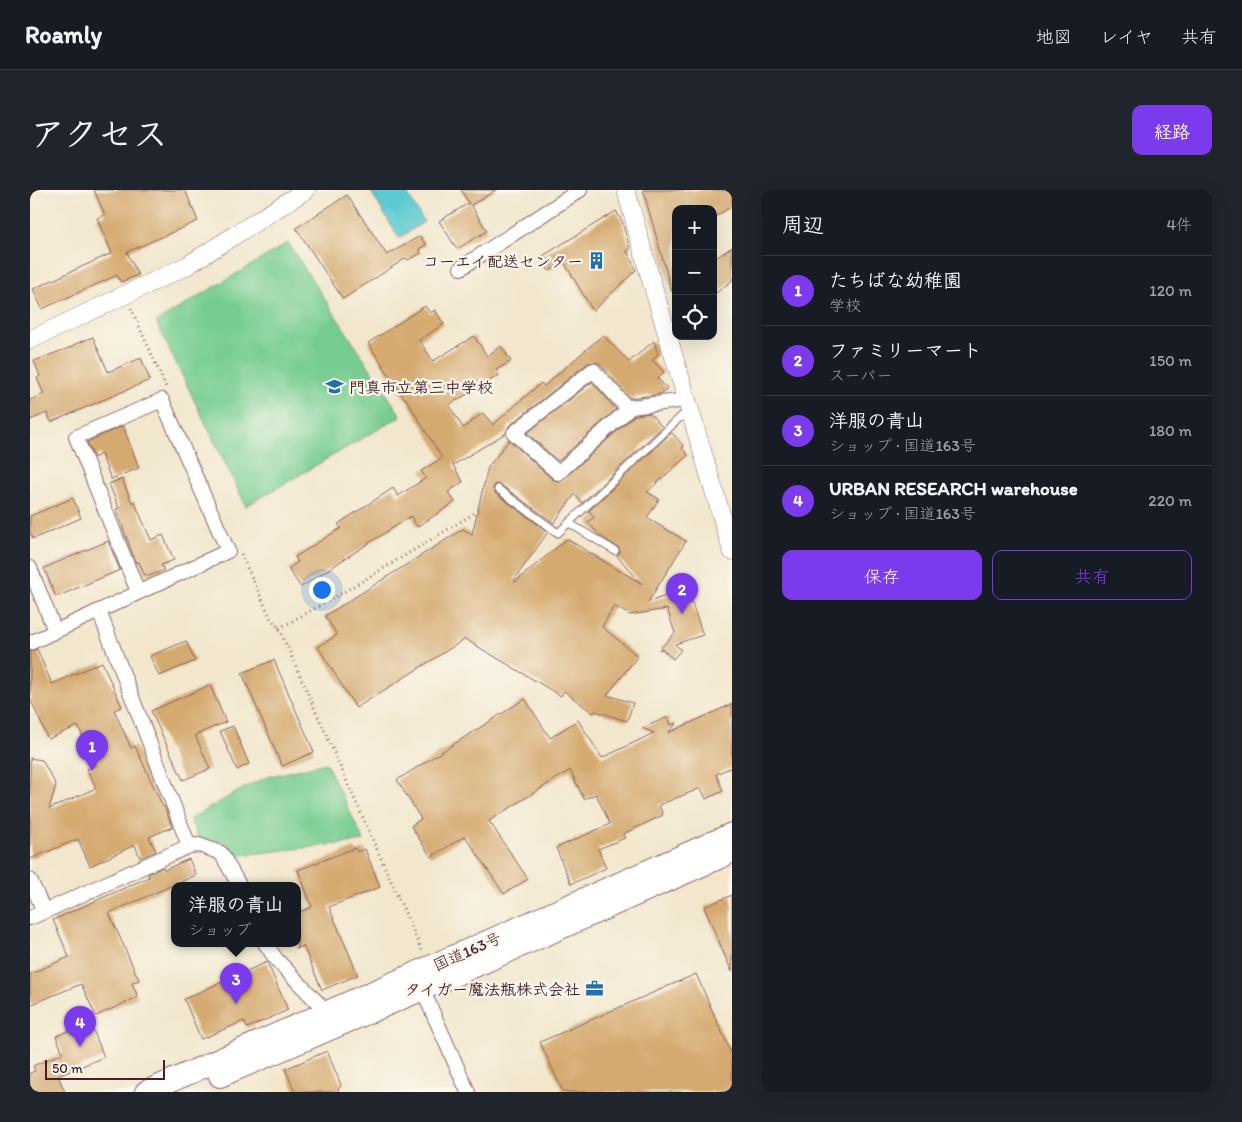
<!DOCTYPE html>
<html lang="ja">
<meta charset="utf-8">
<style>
body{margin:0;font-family:Itim,"Klee One",sans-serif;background:#20242c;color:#f1f3f6}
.controls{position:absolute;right:15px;top:15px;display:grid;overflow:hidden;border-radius:10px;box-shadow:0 5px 20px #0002}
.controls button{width:45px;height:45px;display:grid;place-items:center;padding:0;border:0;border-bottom:1px solid #363941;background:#171b24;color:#f1f3f6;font:25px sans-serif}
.scale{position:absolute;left:15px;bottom:12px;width:120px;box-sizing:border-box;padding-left:5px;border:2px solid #4a1f2b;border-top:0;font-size:14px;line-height:18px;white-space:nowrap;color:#4a1f2b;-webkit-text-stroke:4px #fbf7ec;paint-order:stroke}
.you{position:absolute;left:291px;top:399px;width:18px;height:18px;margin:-12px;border:4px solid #fff;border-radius:50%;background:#1a73e8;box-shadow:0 0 0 8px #1a73e833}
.badge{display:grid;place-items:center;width:32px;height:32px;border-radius:50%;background:#7c3aed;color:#fff;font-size:16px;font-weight:700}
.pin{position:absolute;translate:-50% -41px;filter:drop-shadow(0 1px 2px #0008)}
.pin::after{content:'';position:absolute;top:26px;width:18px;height:15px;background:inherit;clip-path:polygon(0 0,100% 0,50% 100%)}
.popup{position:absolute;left:141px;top:692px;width:130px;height:65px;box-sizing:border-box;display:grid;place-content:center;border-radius:10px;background:#171b24;filter:drop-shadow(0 1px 4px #0005);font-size:16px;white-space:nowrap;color:#9ea1a6}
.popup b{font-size:19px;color:#f1f3f6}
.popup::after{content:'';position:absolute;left:50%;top:100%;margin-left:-10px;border:10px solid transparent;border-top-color:#171b24}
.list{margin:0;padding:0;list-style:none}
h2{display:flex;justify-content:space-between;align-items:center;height:65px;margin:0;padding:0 20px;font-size:21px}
h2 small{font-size:16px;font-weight:400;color:#9ea1a6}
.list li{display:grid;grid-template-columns:32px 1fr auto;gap:15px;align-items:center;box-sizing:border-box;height:70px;padding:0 20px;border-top:1px solid #363941}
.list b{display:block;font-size:19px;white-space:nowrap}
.list p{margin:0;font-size:16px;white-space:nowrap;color:#9ea1a6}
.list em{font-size:16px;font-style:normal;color:#9ea1a6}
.actions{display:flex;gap:10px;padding:15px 20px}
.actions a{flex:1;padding:11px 0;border:1px solid #7c3aed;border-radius:10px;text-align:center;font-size:18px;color:#7c3aed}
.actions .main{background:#7c3aed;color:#fff}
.icon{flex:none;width:28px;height:28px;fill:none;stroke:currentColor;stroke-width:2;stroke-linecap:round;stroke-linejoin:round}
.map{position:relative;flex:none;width:702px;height:902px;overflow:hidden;border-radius:10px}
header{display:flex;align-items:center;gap:30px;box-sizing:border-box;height:70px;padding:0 25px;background:#171b24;border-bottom:1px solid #363941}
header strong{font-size:24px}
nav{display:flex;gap:28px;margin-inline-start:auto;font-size:18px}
.intro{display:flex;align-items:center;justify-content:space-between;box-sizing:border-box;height:120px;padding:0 30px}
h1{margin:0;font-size:35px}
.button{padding:12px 22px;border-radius:10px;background:#7c3aed;color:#fff;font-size:18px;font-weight:700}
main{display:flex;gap:30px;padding:0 30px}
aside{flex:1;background:#171b24;border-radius:10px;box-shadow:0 5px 20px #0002}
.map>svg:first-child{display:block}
.green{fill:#76cd91;stroke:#60765e}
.water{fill:#5dcad2;stroke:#54747e}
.building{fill:#d5aa71}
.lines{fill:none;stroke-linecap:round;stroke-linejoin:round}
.service-casing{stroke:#856564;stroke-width:9}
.minor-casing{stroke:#856564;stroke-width:16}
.tertiary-casing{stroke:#856564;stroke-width:19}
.trunk-casing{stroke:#856564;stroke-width:24}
.path{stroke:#856564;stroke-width:3;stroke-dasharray:1 4;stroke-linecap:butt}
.service{stroke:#fff;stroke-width:7}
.minor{stroke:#fff;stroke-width:14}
.tertiary{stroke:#fff;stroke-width:18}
.trunk{stroke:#fff;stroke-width:22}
.labels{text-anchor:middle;stroke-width:4.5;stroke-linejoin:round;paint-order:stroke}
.poi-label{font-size:16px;font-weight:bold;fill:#4a1f2b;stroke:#fbf7ec;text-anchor:end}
.street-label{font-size:16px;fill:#4a1f2b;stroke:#fbf7ec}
</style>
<header>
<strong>Roamly</strong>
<nav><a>地図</a><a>レイヤ</a><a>共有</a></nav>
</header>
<div class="intro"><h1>アクセス</h1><a class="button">経路</a></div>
<main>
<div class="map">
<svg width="702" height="902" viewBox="0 0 702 902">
<rect width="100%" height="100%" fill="#fbf7ec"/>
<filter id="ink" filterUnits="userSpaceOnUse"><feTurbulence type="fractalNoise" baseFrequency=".02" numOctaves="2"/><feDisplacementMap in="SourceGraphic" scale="10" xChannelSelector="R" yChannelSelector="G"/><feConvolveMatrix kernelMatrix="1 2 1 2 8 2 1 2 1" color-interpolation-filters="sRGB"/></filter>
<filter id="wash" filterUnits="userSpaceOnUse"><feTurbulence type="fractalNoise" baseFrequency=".0096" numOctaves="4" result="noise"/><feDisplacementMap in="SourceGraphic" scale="20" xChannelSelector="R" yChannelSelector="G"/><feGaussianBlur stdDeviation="1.12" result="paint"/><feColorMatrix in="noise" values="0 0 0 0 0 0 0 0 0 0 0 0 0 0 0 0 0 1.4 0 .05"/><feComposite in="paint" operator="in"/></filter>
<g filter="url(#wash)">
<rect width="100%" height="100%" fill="#f2e7cd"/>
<g class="green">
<path d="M258,53l113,173 -155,90 -90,-184z"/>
<path d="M296,573l38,78 -130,15 -5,-5 -32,-15 -7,-17 54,-31 23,-11z"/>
</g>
<path class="water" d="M340,0h35l19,32 -25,16z"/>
<g id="blocks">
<g class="building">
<path d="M64,0h91l13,31 -71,31 11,23 -17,7 -4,-7 -75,34 -9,-20 79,-36 -15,-35 8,-3z"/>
<path d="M431,0h35l-25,15 16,26 -30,18 -18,-28 30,-18z"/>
<path d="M613,0h89v16l-19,12v-9h-37v83h-4z"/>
<path d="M317,5l40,60 33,-19 6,9 -7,4 2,4 -13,7 -2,-2 -63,41 -47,-71z"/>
<path d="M586,21l6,10 8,28 -3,2 9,19 -43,41 -29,-49 -15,9 -8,-14z"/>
<path d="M702,57v34l-19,14v-35z"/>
<path d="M395,116l5,7 5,-3 9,14 -25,16 14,21 41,-25 13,20 14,-10 10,15 -15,9 3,5 -50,30 14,23 20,-15 10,12 48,-42 3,3 59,-51 26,27 25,-21 4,14 -6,5 12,12 -7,6 10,10 -6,6 -31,4 -30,-34 -5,-2 -7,1 -79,63 -3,7 -53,32 10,17 -15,10 7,10 -38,25 -6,-11 -110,71 -13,-18 10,-7 -3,-5 46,-29 -3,-4 55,-36 5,8 28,-18 -5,-7 21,-13 -36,-59h-1l-37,-56z"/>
<path d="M63,147l15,35 33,-14 9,22 -99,42 -4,-9 -17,7v-20l14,-6 -7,-16 3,-2 -6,-15 40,-15 -1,-1z"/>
<path d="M562,192l24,27 -58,52 -31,-28z"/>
<path d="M620,223l12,14 -80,76 -7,-9 -21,29 -53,-38 -6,-1 -2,5 2,4 53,39 -34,48 1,2 52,-43 75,45 -25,-28 3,-4 -1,-4 -20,-13 -11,-13 6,-5 -5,-6 80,-76 3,-2 12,13 -2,2 6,7 -41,37 12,7 -12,19 39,23 -38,61 39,-13 16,46 -28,9 6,6 -8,9 -11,-10 -3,1 16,-17 -8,-24 -37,6 -16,-9 -12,21 36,29 -31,39 26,8 -6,18 -32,-10 -2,2 -29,-22 -3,5 -96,-57 -109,69 -38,-61 19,-12 -12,-19 138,-87 9,5 16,-67 21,-27 43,39 8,3 75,-67z"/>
<path d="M93,236l16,42 -28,11 -10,-25 -7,4 -7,-16z"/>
<path d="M92,289l10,24 2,-2 17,39 12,-5 11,25 -13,5 3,5 -15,6 -5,-2 -5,-12 -3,1 -20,-54 3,-1 -10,-24z"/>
<path d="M43,308l8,20 -48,21 -3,-7v-16z"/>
<path d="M78,351l12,29 -64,27 -12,-29z"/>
<path d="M156,451l9,20 -36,15 -9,-20z"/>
<path d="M7,459l15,35 50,-22 20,45 -8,3 17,38 4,-2 28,61 1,-1 8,21 -23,10 7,14 -16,7 -5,-13 -45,21 -12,-27 -48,20v-101l12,2 14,25 -7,24 47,-21 -9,-19 9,-3 -18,-40 -30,13 -18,-41v-46z"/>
<path d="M244,470l40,92 -32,14 -40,-93z"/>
<path d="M180,495l16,37 -31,13 15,34 -27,11 -32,-69z"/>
<path d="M495,509l25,39 28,-18 24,38 52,-25 -12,-5 26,-11 3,8 6,-2 -9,10 64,-29v63l-16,7 7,17 -17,8 -5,-11 -42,17 4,10 -40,19 2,4 -27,11 8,19 -35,16 -15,-36 54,-24 -14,-30 -12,5 -14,-29 -81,51 39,58 -24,15 -39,-58 -34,21 -20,-31 10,-7 -24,-39z"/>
<path d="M203,536l16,38 -12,6 -17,-39z"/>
<path d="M325,658l2,4 8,-3 15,38 -51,20 29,68 -36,15 -19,-44 -6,3v-36l15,-6 -14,-37z"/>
<path d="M159,669l7,16 -87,38 30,67 -7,3 6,14 -42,19 -15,-32 -51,21v-31l39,-17 -16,-37 96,-43 -1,-3 15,-7 1,3z"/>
<path d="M702,705v77l-28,-65z"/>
<path d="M237,772l21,48 -41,18 -3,-7 -43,18 -17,-40z"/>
<path d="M666,784l36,81v37h-169l-23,-50z"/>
<path d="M60,832l14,35 -46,19 7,16h-35v-19l5,-2 -2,-5 30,-13 -7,-17z"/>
<path d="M297,861l14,34 -4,7h-42l-10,-23z"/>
</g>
</g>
</g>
<g filter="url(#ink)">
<use href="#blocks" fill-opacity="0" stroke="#856564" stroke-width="1"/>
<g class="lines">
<defs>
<g id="service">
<path d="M468,299l60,44 131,-124"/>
<path d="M539,333l46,28"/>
</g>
<g id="minor">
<path d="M431,78l119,-78"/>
<path d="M598,219l-35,-39 -79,63 44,40 73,-66 56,-7"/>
<path d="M0,378l25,63"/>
<path d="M0,453l198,-92 -66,-151 -86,37 62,155"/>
<path d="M159,656l10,-1 22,8 18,32"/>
<path d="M0,690l14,31"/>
<path d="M0,728l159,-72 -90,-235"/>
<path d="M235,753l11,16 42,44 6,11"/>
<path d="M390,794l48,108"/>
</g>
<g id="tertiary">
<path d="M596,0l23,83 83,278"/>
<path d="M0,150l158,-75 118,-75"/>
</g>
<g id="trunk">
<path d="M190,886l203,-87 304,-135"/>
<path d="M116,902l586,-258"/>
</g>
</defs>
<use href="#service" class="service-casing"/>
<use href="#minor" class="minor-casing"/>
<use href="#tertiary" class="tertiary-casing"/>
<use href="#trunk" class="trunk-casing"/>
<g class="path">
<path d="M101,118l35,79"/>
<path d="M211,364l30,65 8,9 143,323"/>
<path d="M249,438c66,-35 131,-76 196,-115"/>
</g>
<use href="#service" class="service"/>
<use href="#minor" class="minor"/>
<use href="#tertiary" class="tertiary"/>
<use href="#trunk" class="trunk"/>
</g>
</g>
<defs>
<symbol id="building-bare" viewBox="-9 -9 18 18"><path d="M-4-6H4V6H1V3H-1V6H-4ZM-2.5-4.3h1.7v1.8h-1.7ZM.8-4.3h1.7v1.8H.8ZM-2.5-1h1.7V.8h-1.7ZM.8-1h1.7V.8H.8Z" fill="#1f6fb2" stroke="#fbf7ec" stroke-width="2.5" paint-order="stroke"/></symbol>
<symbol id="school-bare" viewBox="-9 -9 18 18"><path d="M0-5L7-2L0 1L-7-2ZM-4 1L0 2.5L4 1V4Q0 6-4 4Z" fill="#1f6fb2" stroke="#fbf7ec" stroke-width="2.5" paint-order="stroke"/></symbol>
<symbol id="office-bare" viewBox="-9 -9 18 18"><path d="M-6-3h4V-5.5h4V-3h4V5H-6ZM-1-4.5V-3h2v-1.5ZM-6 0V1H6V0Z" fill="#1f6fb2" stroke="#fbf7ec" stroke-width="2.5" paint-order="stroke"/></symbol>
</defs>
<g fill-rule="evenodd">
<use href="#building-bare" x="554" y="58" width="25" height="25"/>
<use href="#school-bare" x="292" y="184" width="25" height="25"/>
<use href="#office-bare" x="552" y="786" width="25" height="25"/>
</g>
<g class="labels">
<g class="poi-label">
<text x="553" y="77">コーエイ配送センター</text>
<text x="319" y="203" text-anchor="start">門真市立第三中学校</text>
<text x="550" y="805">タイガー魔法瓶株式会社</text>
</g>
<g class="street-label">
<text transform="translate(437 761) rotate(-24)" y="6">国道163号</text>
</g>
</g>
</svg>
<div class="controls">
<button>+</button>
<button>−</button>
<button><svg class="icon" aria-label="locate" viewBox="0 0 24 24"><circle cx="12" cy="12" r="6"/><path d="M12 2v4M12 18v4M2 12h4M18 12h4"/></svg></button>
</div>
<div class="scale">50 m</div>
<div class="you"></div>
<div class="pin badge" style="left:62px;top:581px">1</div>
<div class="pin badge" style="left:652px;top:424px">2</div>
<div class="pin badge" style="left:206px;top:814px">3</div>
<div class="popup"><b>洋服の青山</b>ショップ</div>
<div class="pin badge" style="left:50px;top:857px">4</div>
</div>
<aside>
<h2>周辺<small>4件</small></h2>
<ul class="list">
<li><span class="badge">1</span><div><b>たちばな幼稚園</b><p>学校</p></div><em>120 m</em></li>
<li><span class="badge">2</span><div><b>ファミリーマート</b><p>スーパー</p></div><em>150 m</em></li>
<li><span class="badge">3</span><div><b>洋服の青山</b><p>ショップ · 国道163号</p></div><em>180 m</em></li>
<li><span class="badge">4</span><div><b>URBAN RESEARCH warehouse</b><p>ショップ · 国道163号</p></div><em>220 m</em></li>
</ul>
<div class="actions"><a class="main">保存</a><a>共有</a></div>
</aside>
</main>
